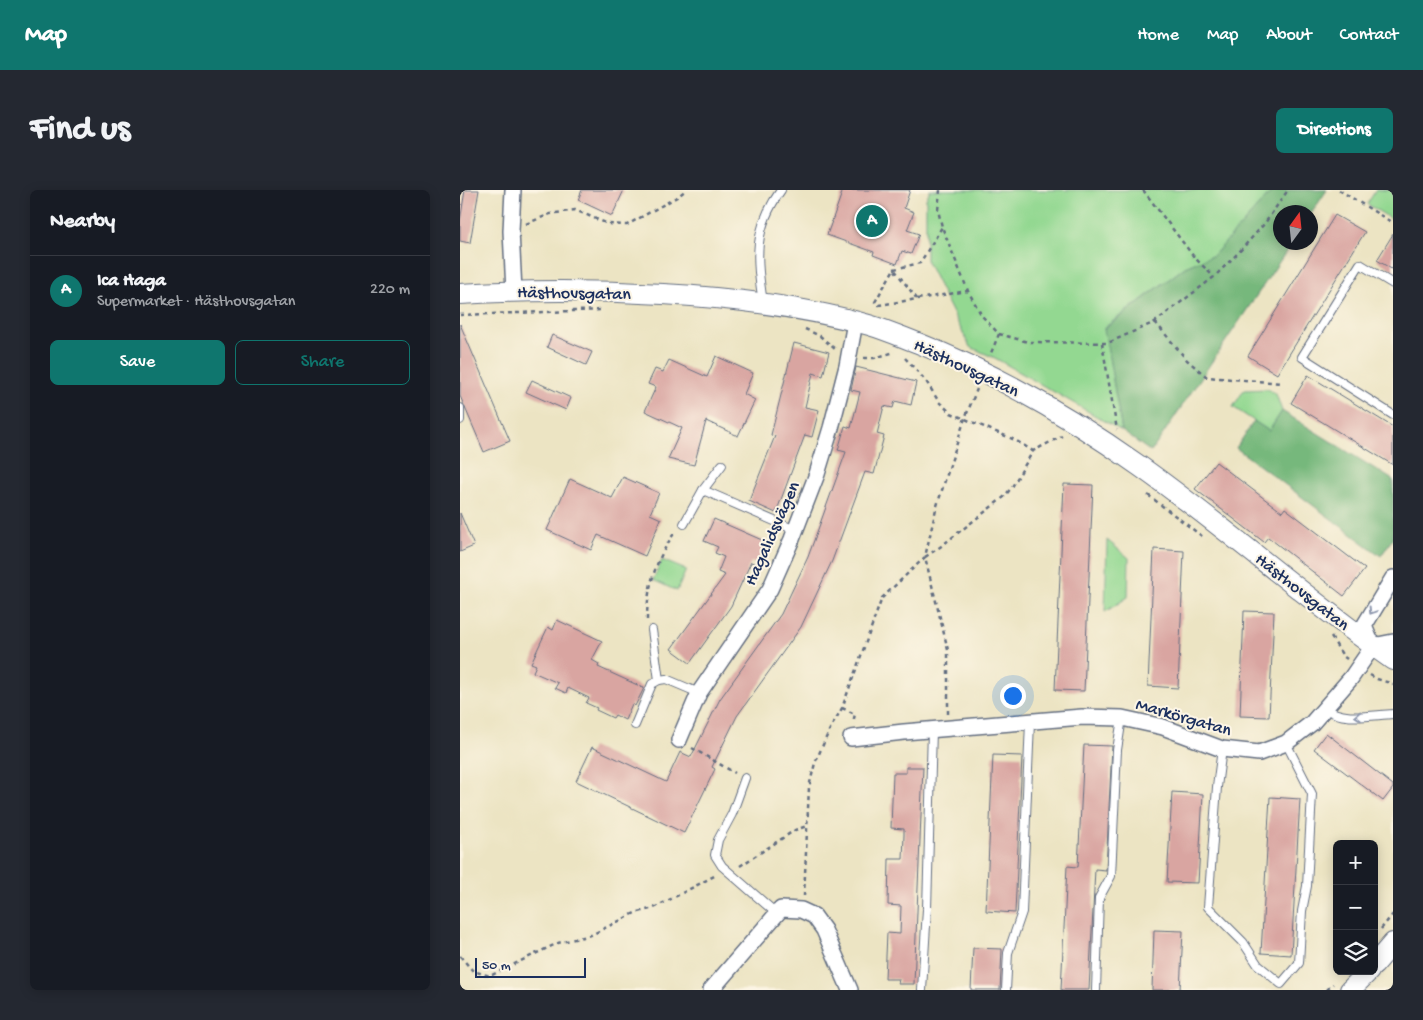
<!DOCTYPE html>
<meta charset="utf-8">
<style>
body{margin:0;font-family:"Gochi Hand",sans-serif;background:#242831;color:#f1f3f6}
.controls{position:absolute;right:15px;bottom:15px;display:grid;overflow:hidden;border-radius:8px;box-shadow:0 2px 12px #0003}
.controls button{width:45px;height:45px;display:grid;place-items:center;padding:0;border:0;border-bottom:1px solid #363941;background:#171b24;color:#f1f3f6;font:25px sans-serif}
.compass{position:absolute;left:813px;top:15px;width:45px;height:45px;border-radius:50%;background:#171b24;box-shadow:0 2px 12px #0003;rotate:15deg}
.scale{position:absolute;left:15px;bottom:12px;width:111px;box-sizing:border-box;padding-left:5px;border:2px solid #1b2f5e;border-top:0;font-size:14px;line-height:18px;white-space:nowrap;color:#1b2f5e;-webkit-text-stroke:4px #fcf5e5;paint-order:stroke}
.you{position:absolute;left:552px;top:505px;width:18px;height:18px;margin:-12px;border:4px solid #fff;border-radius:50%;background:#1a73e8;box-shadow:0 0 0 8px #1a73e833}
.badge{display:grid;place-items:center;width:32px;height:32px;border-radius:50%;background:#0f766e;color:#fff;font-size:16px;font-weight:700}
.pin{position:absolute;translate:-50% -50%;border:2px solid #fff;box-shadow:0 1px 5px #0006}
.list{margin:0;padding:0;list-style:none}
h2{display:flex;justify-content:space-between;align-items:center;height:65px;margin:0;padding:0 20px;font-size:21px}
h2 small{font-size:16px;font-weight:400;color:#9ea1a6}
.list li{display:grid;grid-template-columns:32px 1fr auto;gap:15px;align-items:center;box-sizing:border-box;height:70px;padding:0 20px;border-top:1px solid #363941}
.list b{display:block;font-size:19px;white-space:nowrap}
.list p{margin:0;font-size:16px;white-space:nowrap;color:#9ea1a6}
.list em{font-size:16px;font-style:normal;color:#9ea1a6}
.actions{display:flex;gap:10px;padding:15px 20px}
.actions a{flex:1;padding:11px 0;border:1px solid #0f766e;border-radius:8px;text-align:center;font-size:18px;color:#0f766e}
.actions .main{background:#0f766e;color:#fff}
.icon{flex:none;width:28px;height:28px;fill:none;stroke:currentColor;stroke-width:2;stroke-linecap:round;stroke-linejoin:round}
.map{position:relative;flex:none;width:933px;height:800px;overflow:hidden;border-radius:8px}
header{display:flex;align-items:center;gap:30px;box-sizing:border-box;height:70px;padding:0 25px;background:#0f766e;color:#fff}
header strong{font-size:24px}
nav{display:flex;gap:28px;margin-inline-start:auto;font-size:18px}
.intro{display:flex;align-items:center;justify-content:space-between;box-sizing:border-box;height:120px;padding:0 30px}
h1{margin:0;font-size:35px}
.button{padding:12px 22px;border-radius:8px;background:#0f766e;color:#fff;font-size:18px;font-weight:700}
main{display:flex;gap:30px;padding:0 30px}
aside{flex:1;background:#171b24;border-radius:8px;box-shadow:0 2px 12px #0003}
.map>svg:first-child{display:block}
.green{fill:#93d891;stroke:#578478}
.forest{fill:#76b87b;stroke:#48746c}
.building{fill:#d9a5a1}
.lines{fill:none;stroke-linecap:round;stroke-linejoin:round}
.lane-casing{stroke:#646e81;stroke-width:10}
.street-casing{stroke:#646e81;stroke-width:18}
.secondary-casing{stroke:#646e81;stroke-width:22}
.path{stroke:#646e81;stroke-width:2.5;stroke-dasharray:4 4;stroke-linecap:butt}
.lane{stroke:#fff;stroke-width:8}
.street{stroke:#fff;stroke-width:15}
.secondary{stroke:#fff;stroke-width:20}
.oneway{stroke:#8d97ae}
.labels{text-anchor:middle;stroke-width:4;stroke-linejoin:round;paint-order:stroke}
.street-label{font-size:18px;fill:#1b2f5e;stroke:#fcf5e5}
</style>
<header>
<strong>Map</strong>
<nav><a>Home</a><a>Map</a><a>About</a><a>Contact</a></nav>
</header>
<div class="intro"><h1>Find us</h1><a class="button">Directions</a></div>
<main>
<aside>
<h2>Nearby<small></small></h2>
<ul class="list">
<li><span class="badge">A</span><div><b>Ica Haga</b><p>Supermarket · Hästhovsgatan</p></div><em>220 m</em></li>
</ul>
<div class="actions"><a class="main">Save</a><a>Share</a></div>
</aside>
<div class="map">
<svg width="933" height="800" viewBox="0 0 933 800">
<rect width="100%" height="100%" fill="#fcf5e5"/>
<filter id="ink" filterUnits="userSpaceOnUse"><feTurbulence type="fractalNoise" baseFrequency=".02" numOctaves="2"/><feDisplacementMap in="SourceGraphic" scale="10" xChannelSelector="R" yChannelSelector="G"/><feConvolveMatrix kernelMatrix="1 2 1 2 8 2 1 2 1" color-interpolation-filters="sRGB"/></filter>
<filter id="wash" filterUnits="userSpaceOnUse"><feTurbulence type="fractalNoise" baseFrequency=".0096" numOctaves="4" result="noise"/><feDisplacementMap in="SourceGraphic" scale="20" xChannelSelector="R" yChannelSelector="G"/><feGaussianBlur stdDeviation="1.12" result="paint"/><feColorMatrix in="noise" values="0 0 0 0 0 0 0 0 0 0 0 0 0 0 0 0 0 1.4 0 .05"/><feComposite in="paint" operator="in"/></filter>
<g filter="url(#wash)">
<rect width="100%" height="100%" fill="#ece4c3"/>
<g class="green">
<path d="M470,0h343l-59,65 -29,12 -81,61 18,103 -127,-73 -25,-11 -44,-87v-61z"/>
<path d="M916,0h17v30l-26,-16z"/>
<path d="M808,199l8,5 6,17 -13,20 -36,-24 11,-17z"/>
<path d="M647,350l22,18 -1,39 -23,15z"/>
<path d="M202,370l24,10 -9,21 -24,-11z"/>
</g>
<g class="forest">
<path d="M813,0h54l-16,24v-2h-30v30l11,1 -141,209 -29,-21 -18,-102 81,-62 29,-12z"/>
<path d="M822,221l111,69v58l-12,18 -145,-108 18,-27 15,10z"/>
</g>
<g id="blocks">
<g class="building">
<path d="M5,0h14l-9,53 -10,-2v-19z"/>
<path d="M122,0h42l-12,26 -34,-16z"/>
<path d="M383,0h67l-6,18 10,4 -7,18 12,4 -8,20 -9,-3 -5,13 -24,-9 1,-3 -47,-17z"/>
<path d="M875,25l30,17 -88,142 -29,-18z"/>
<path d="M933,44v36l-16,-10z"/>
<path d="M0,134l50,117 -26,11 -24,-56z"/>
<path d="M92,145l40,17 -6,13 -39,-18z"/>
<path d="M334,153l35,9 -6,24 -10,-3 -8,34 14,3 -7,27 -7,-2 -29,78 -27,-12 26,-65 -4,-1z"/>
<path d="M256,166l37,17 -9,21 11,6 -17,36 -32,-15 -12,44 -26,-6 14,-31 -37,-17 11,-24 -8,-3 7,-15 8,3 6,-12 38,17z"/>
<path d="M396,177l60,15 -5,23 -16,-4 -2,7 -9,-2 -7,28 7,2 -10,38 -9,-2 -33,89 -31,66 -64,89 -25,51 3,2 -31,64 -108,-52 16,-34 74,35 14,-30 11,5 29,-58 61,-85 27,-57 38,-105 -8,-2 7,-24 6,2 9,-36 -9,-2z"/>
<path d="M848,185l85,52v38l-102,-62z"/>
<path d="M72,190l39,18 -5,12 -40,-18z"/>
<path d="M756,272l66,50 3,-4 80,61 -21,27 -76,-59 -4,5 -69,-53z"/>
<path d="M163,287l36,16 -9,21 11,5 -16,37 -47,-21 -7,15 -44,-20 23,-51 42,19z"/>
<path d="M604,294l29,1 -9,206 -29,-1z"/>
<path d="M0,323l14,33 -14,6z"/>
<path d="M254,329l57,25 -10,22 -10,-4 -20,44 -41,57 -19,-14 54,-74 -7,-3 6,-15 -9,-4 3,-6 -14,-6z"/>
<path d="M694,359l30,2 -6,137 -30,-2z"/>
<path d="M784,421l30,1 -5,105 -29,-1z"/>
<path d="M97,430l45,21 -10,19 7,4 -1,3 46,21 -9,18 -3,-2 -7,16 -10,-5 -2,3 -17,-8 1,-2 -11,-5 3,-5 -21,-10 -2,5 -11,-5 3,-5 -25,-11 3,-7 -5,-2 17,-36 5,3z"/>
<path d="M866,543l67,52v3l-10,13 -69,-52z"/>
<path d="M624,555l28,1 -6,124 -11,-1 -6,121h-28l6,-124 11,1z"/>
<path d="M533,565l29,1 -7,157 -29,-2z"/>
<path d="M446,577h17l-9,217h-16l1,-5h-14l2,-46 13,1 1,-28 -13,-1 1,-46h14l1,-24v-6l-13,-1 2,-55h13z"/>
<path d="M712,602l31,2 -5,89 -31,-1z"/>
<path d="M810,607l30,2 -9,156 -30,-2z"/>
<path d="M694,740l29,1 -3,59h-28z"/>
<path d="M513,758l29,1 -2,41h-29z"/>
</g>
</g>
</g>
<g filter="url(#ink)">
<use href="#blocks" fill-opacity="0" stroke="#646e81" stroke-width="1"/>
<g class="lines">
<defs>
<g id="lane">
<path d="M933,94l-33,-20 -58,93 91,58"/>
<path d="M303,113c-7,-46 -10,-74 18,-113"/>
<path d="M0,218v12"/>
<path d="M243,300l92,40"/>
<path d="M224,334l19,-34 19,-25"/>
<path d="M199,490l7,-1 33,14"/>
<path d="M865,518c18,14 46,7 68,6"/>
<path d="M175,535l17,-41 7,-4 -7,-50"/>
<path d="M762,559l-5,38 -9,120 35,35 15,23 23,19 18,-21 3,-52 5,-25 5,-92 -26,-51"/>
<path d="M285,588l-13,36 -14,26 -3,15 7,11 55,48"/>
<path d="M462,800l5,-81 5,-179"/>
<path d="M546,800l2,-37 14,-41 8,-190"/>
<path d="M636,800l3,-92 12,-22 6,-126 5,-32"/>
</g>
<g id="street">
<path d="M53,0l-2,41 3,60"/>
<path d="M912,455l-8,-19 29,-48"/>
<path d="M913,456l20,-4"/>
<path d="M391,548l53,-6 178,-15 40,1 41,9 59,22 37,4 27,-10 26,-20 39,-45 22,-32"/>
<path d="M219,550l20,-47 71,-104 22,-50 25,-65 14,-46 16,-62 8,-44"/>
<path d="M251,800l70,-81 20,1 13,6 10,14 26,60"/>
</g>
<g id="secondary">
<path d="M0,104c68,-4 135,-4 203,0 70,4 139,12 206,31 17,5 33,12 49,18 79,31 153,74 223,124 86,61 165,132 252,193"/>
<path d="M914,775l19,-22"/>
<path d="M890,800l19,-19"/>
</g>
</defs>
<use href="#lane" class="lane-casing"/>
<use href="#street" class="street-casing"/>
<use href="#secondary" class="secondary-casing"/>
<g class="path">
<path d="M480,0l-2,20 4,17 26,64 14,25 17,18 -8,19"/>
<path d="M683,0l51,67 20,20"/>
<path d="M879,0l54,33"/>
<path d="M66,34l24,-10 25,-4 33,14 19,1 50,-28 9,-7"/>
<path d="M434,79l26,-6 22,-36"/>
<path d="M457,109l-23,-30 -19,33 4,3 89,-14"/>
<path d="M0,125l143,-5"/>
<path d="M695,132l32,38 20,17 75,6"/>
<path d="M345,139l15,7 15,13"/>
<path d="M539,144l29,8 80,1 47,-21 59,-45 26,-26 25,-28 23,-33"/>
<path d="M642,153l15,87"/>
<path d="M404,168h10l21,-6"/>
<path d="M445,168l21,23 13,21 12,11 64,27 18,11"/>
<path d="M688,305l55,42"/>
<path d="M187,430c0,-35 9,-60 28,-88"/>
<path d="M871,447l12,19 4,3"/>
<path d="M910,485l7,4 16,5"/>
<path d="M382,518l13,6 -2,9"/>
<path d="M488,524v-64l-23,-93 15,-10 64,-50 8,-10 21,-36 29,-15"/>
<path d="M232,558l43,25"/>
<path d="M280,676l55,-36 12,-4"/>
<path d="M344,706l5,-109 6,-24 14,-32 13,-23 40,-110 43,-41 11,-48 29,-91 12,-29"/>
<path d="M921,739l12,-15"/>
<path d="M0,766l13,15 17,5 68,-33 33,-8 44,-22 19,-5 62,-33"/>
<path d="M867,800l6,-6"/>
</g>
<use href="#lane" class="lane"/>
<use href="#street" class="street"/>
<use href="#secondary" class="secondary"/>
</g>
<defs><path id="oneway-chevron" d="M-2-3.5L2.5 0L-2 3.5" fill="none" stroke-width="1.6" stroke-linecap="round" stroke-linejoin="round" transform="scale(1.25)"/></defs>
<g class="oneway">
<use href="#oneway-chevron" transform="translate(912 421) rotate(122)"/>
<use href="#oneway-chevron" transform="translate(898 526) rotate(177)"/>
</g>
</g>
<g class="labels">
<g class="street-label">
<text transform="translate(114 102) rotate(1)" y="6">Hästhovsgatan</text>
<text transform="translate(507 177) rotate(25)" y="6">Hästhovsgatan</text>
<text transform="translate(311 343) rotate(-66)" y="6">Hagalidsvägen</text>
<text transform="translate(843 401) rotate(38)" y="6">Hästhovsgatan</text>
<text transform="translate(724 526) rotate(16)" y="6">Markörgatan</text>
</g>
</g>
</svg>
<div class="controls">
<button>+</button>
<button>−</button>
<button><svg class="icon" aria-label="layers" viewBox="0 0 24 24"><path d="M12 4l9 5-9 5-9-5zM3 14l9 5 9-5"/></svg></button>
</div>
<svg class="compass" viewBox="-18 -18 36 36"><path d="M0-13l5 13h-10z" fill="#e53935"/><path d="M0 13l5-13h-10z" fill="#9ea1a6"/></svg>
<div class="scale">50 m</div>
<div class="you"></div>
<div class="pin badge" style="left:412px;top:31px">A</div>
</div>
</main>
